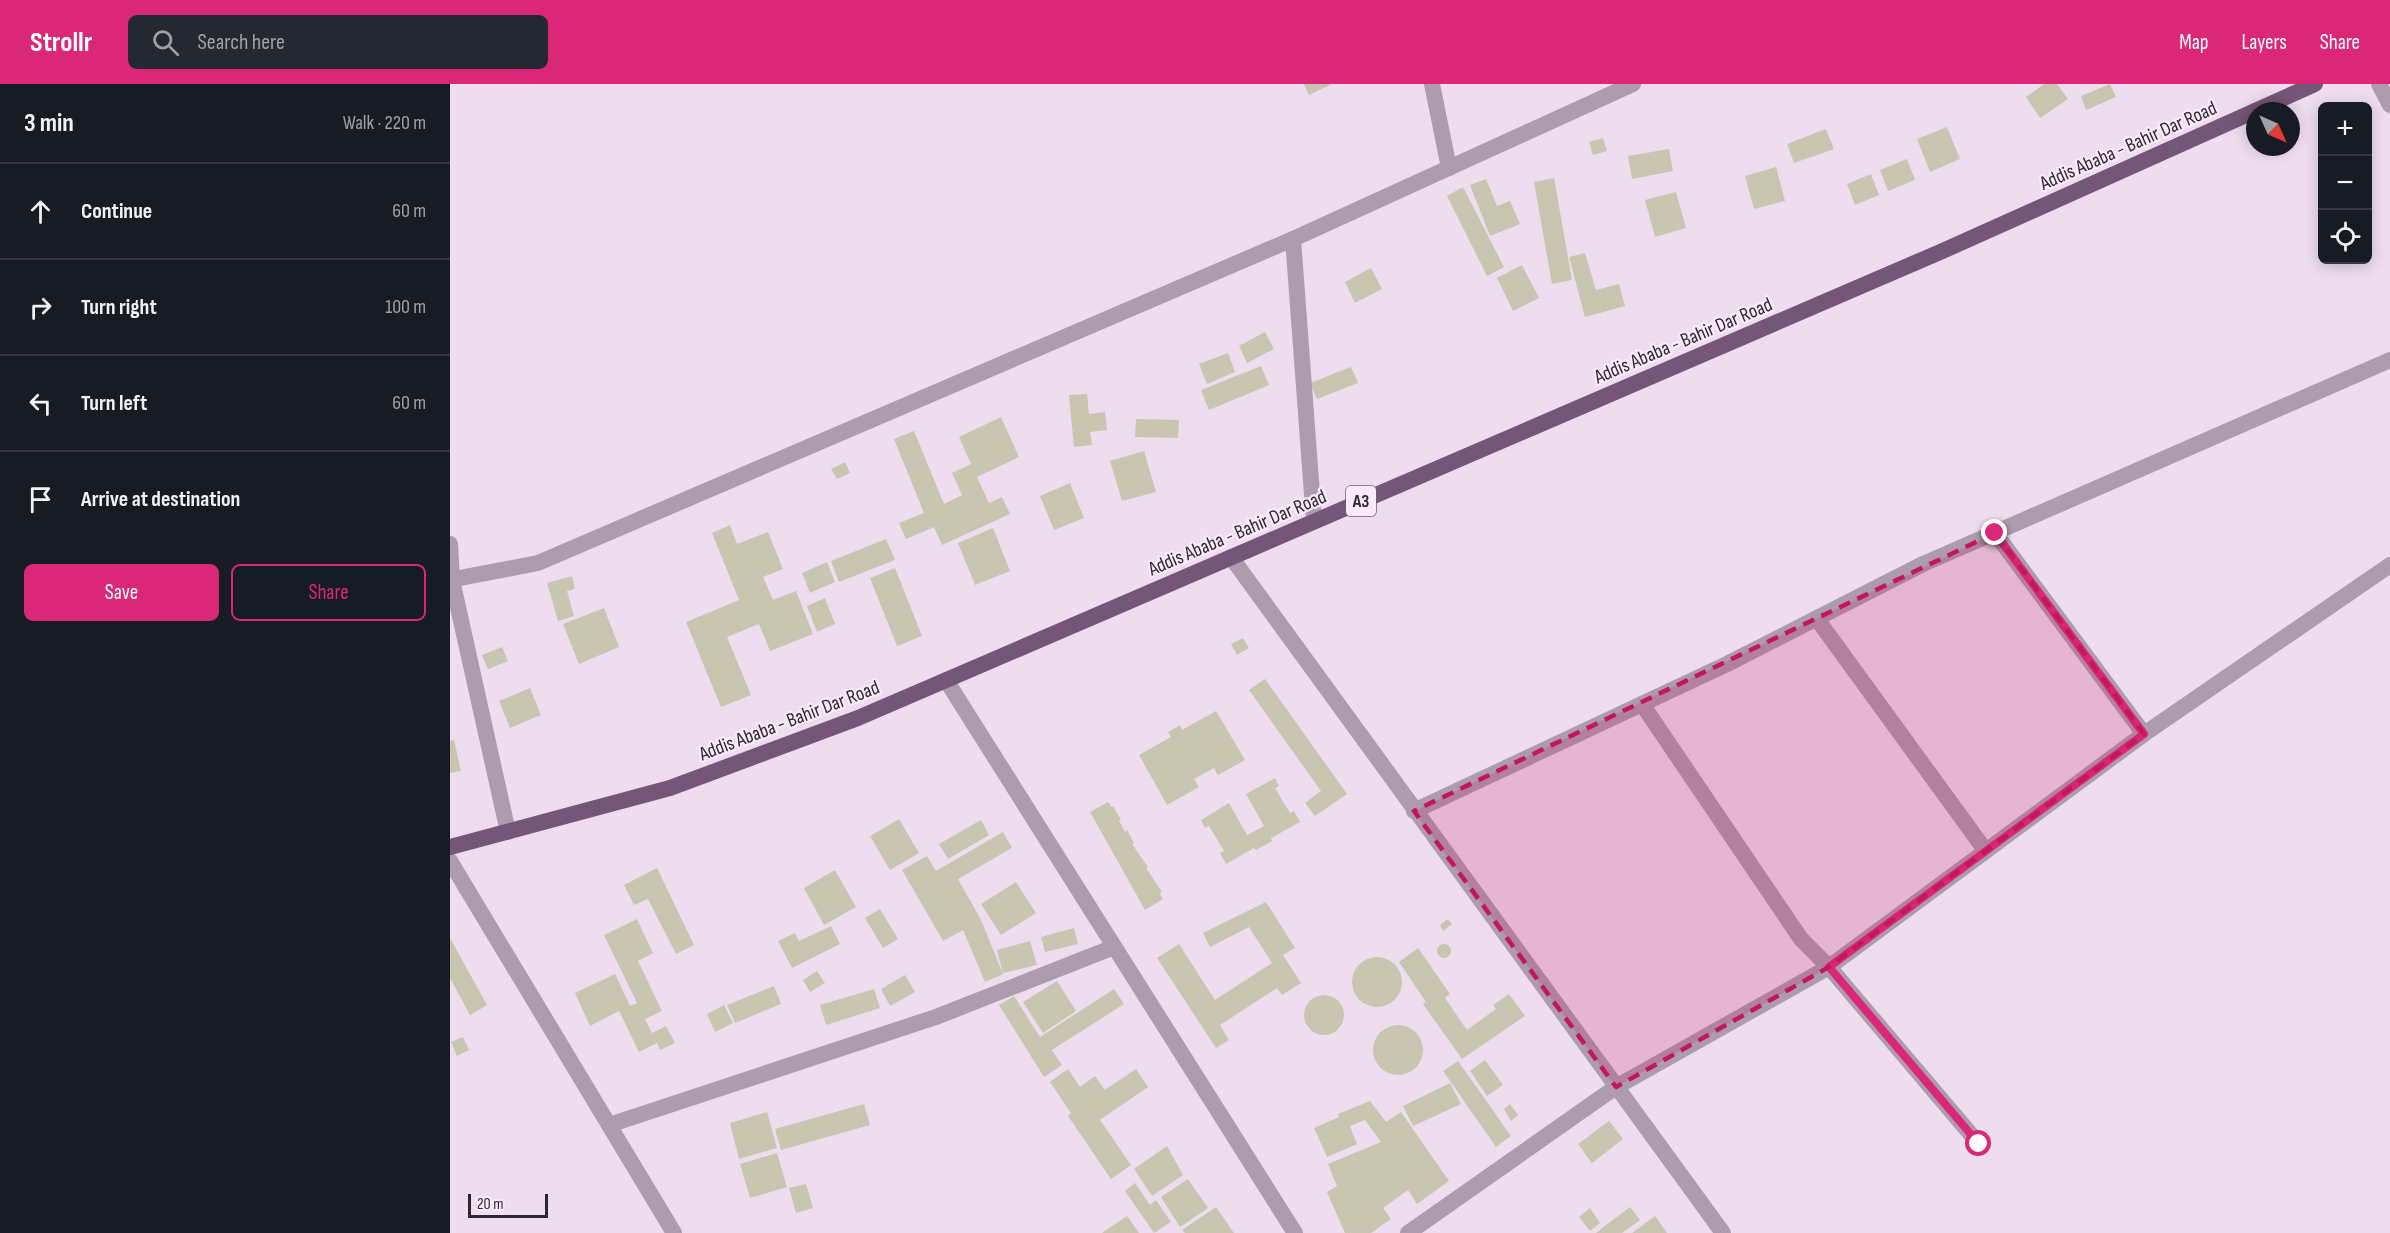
<!DOCTYPE html>
<meta charset="utf-8">
<style>
body{margin:0;font-family:"Sofia Sans Condensed",sans-serif;background:#242831;color:#f1f3f6}
.controls{position:absolute;right:18px;top:18px;display:grid;overflow:hidden;border-radius:9px;box-shadow:0 3px 15px #0003}
.controls button{width:54px;height:54px;display:grid;place-items:center;padding:0;border:0;border-bottom:2px solid #363941;background:#171b24;color:#f1f3f6;font:30px sans-serif}
.compass{position:absolute;left:1796px;top:18px;width:54px;height:54px;border-radius:50%;background:#171b24;box-shadow:0 3px 15px #0003;rotate:135deg}
.scale{position:absolute;left:18px;bottom:15px;width:80px;box-sizing:border-box;padding-left:6px;border:3px solid #2d272e;border-top:0;font-size:16px;line-height:21px;white-space:nowrap;color:#2d272e;-webkit-text-stroke:4px #fceafc;paint-order:stroke}
.stop{position:absolute;width:18px;height:18px;margin:-14px;border:4px solid #db2777;border-radius:50%;background:#fff}
.stop.end{background:#db2777;border-color:#fff;box-shadow:0 2px 6px #0008}
.list{margin:0;padding:0;list-style:none}
h2{display:flex;justify-content:space-between;align-items:center;height:78px;margin:0;padding:0 24px;font-size:26px}
h2 small{font-size:20px;font-weight:400;color:#9ea1a6}
.list li{display:grid;grid-template-columns:39px 1fr auto;gap:18px;align-items:center;box-sizing:border-box;height:96px;padding:0 24px;border-top:2px solid #363941}
.list b{display:block;font-size:22px;white-space:nowrap}
.list em{font-size:20px;font-style:normal;color:#9ea1a6}
.actions{display:flex;gap:12px;padding:18px 24px}
.actions a{flex:1;padding:14px 0;border:2px solid #db2777;border-radius:9px;text-align:center;font-size:21px;color:#db2777}
.actions .main{background:#db2777;color:#fff}
.icon{flex:none;width:33px;height:33px;fill:none;stroke:currentColor;stroke-width:2;stroke-linecap:round;stroke-linejoin:round}
.map{position:relative;flex:none;width:1940px;height:1149px;overflow:hidden}
header{display:flex;align-items:center;gap:36px;box-sizing:border-box;height:84px;padding:0 30px;background:#db2777;color:#fff}
header strong{font-size:28px}
nav{display:flex;gap:33px;margin-inline-start:auto;font-size:21px}
.search{width:420px;height:54px;background:#242831;display:flex;align-items:center;gap:15px;box-sizing:border-box;padding:0 21px;border-radius:9px;color:#9ea1a6;font-size:22px}
main{display:flex}
aside{flex:1;background:#171b24}
.map>svg:first-child{display:block}
.building{fill:#c8c6b0}
.lines{fill:none;stroke-linecap:round;stroke-linejoin:round}
.minor{stroke:#ad9cae;stroke-width:16}
.trunk{stroke:#765678;stroke-width:16}
.route{stroke:#db2777;stroke-width:8}
.marked{fill:#c2185b;fill-opacity:0.2;stroke:#c2185b;stroke-width:4.5;stroke-dasharray:12 8;stroke-linejoin:round}
.labels{text-anchor:middle;stroke-width:4.5;stroke-linejoin:round;paint-order:stroke}
.shield{fill:#fceafc;stroke:#6b626c;stroke-width:1.5}
.shield-label{font-size:18px;font-weight:bold;fill:#2d272e}
.street-label{font-size:20px;fill:#2d272e;stroke:#fceafc}
</style>
<header>
<strong>Strollr</strong>
<div class="search"><svg class="icon" aria-label="search" viewBox="0 0 24 24"><circle cx="10" cy="10" r="6"/><path d="M15 15l6 6"/></svg>Search here</div>
<nav><a>Map</a><a>Layers</a><a>Share</a></nav>
</header>
<main>
<aside>
<h2>3 min<small>Walk · 220 m</small></h2>
<ul class="list">
<li><svg class="icon" aria-label="ahead" viewBox="0 0 24 24"><path d="M12 20V5M6 11l6-6 6 6"/></svg><div><b>Continue</b></div><em>60 m</em></li>
<li><svg class="icon" aria-label="right" viewBox="0 0 24 24"><path d="M7 20v-9h11M14 6l5 5-5 5"/></svg><div><b>Turn right</b></div><em>100 m</em></li>
<li><svg class="icon" aria-label="left" viewBox="0 0 24 24"><path d="M17 20v-9H6M10 6l-5 5 5 5"/></svg><div><b>Turn left</b></div><em>60 m</em></li>
<li><svg class="icon" aria-label="arrive" viewBox="0 0 24 24"><path d="M6 21V4h12l-3 4 3 4H6"/></svg><div><b>Arrive at destination</b></div></li>
</ul>
<div class="actions"><a class="main">Save</a><a>Share</a></div>
</aside>
<div class="map">
<svg width="1940" height="1149" viewBox="0 0 1940 1149">
<rect width="100%" height="100%" fill="#eeddef"/>
<g class="building">
<path d="M854,0h28l-23,11z"/>
<path d="M1594,0h13l11,15 -28,19 -14,-21z"/>
<path d="M1660,0l6,13 -30,13 -5,-14z"/>
<path d="M1497,43l13,32 -30,13 -13,-33z"/>
<path d="M1376,45l8,20 -40,14 -7,-19z"/>
<path d="M1153,54l4,13 -14,4 -4,-13z"/>
<path d="M1219,65l4,22 -41,8 -4,-23z"/>
<path d="M1457,75l8,21 -27,11 -8,-21z"/>
<path d="M1326,83l9,34 -31,8 -9,-33z"/>
<path d="M1421,90l8,21 -24,10 -8,-21z"/>
<path d="M1104,94l18,102 -20,4 -18,-102z"/>
<path d="M1036,95l11,27 13,-5 10,23 -30,12 -20,-51z"/>
<path d="M1013,103l41,80 -17,9 -40,-80z"/>
<path d="M1226,108l10,36 -31,9 -10,-37z"/>
<path d="M1135,169l11,37 23,-6 6,22 -40,11 -16,-60z"/>
<path d="M1072,181l17,33 -26,13 -16,-33z"/>
<path d="M921,184l11,21 -27,14 -10,-21z"/>
<path d="M815,248l9,17 -27,14 -8,-17z"/>
<path d="M778,269l7,19 -28,12 -8,-20z"/>
<path d="M811,282l8,19 -60,25 -8,-20z"/>
<path d="M901,283l7,16 -41,16 -7,-16z"/>
<path d="M637,310l2,20 16,-2 2,18 -17,2 2,13 -18,2 -5,-52z"/>
<path d="M551,333l18,40 -42,20 12,26 13,-6 8,17 -68,31 -8,-18 -28,12 -7,-16 25,-10 -30,-74 20,-8 30,73 18,-9 -10,-22 19,-9 -12,-27z"/>
<path d="M686,335l43,1 -1,18 -43,-1z"/>
<path d="M694,367l12,41 -34,9 -12,-40z"/>
<path d="M395,378l5,11 -13,6 -6,-10z"/>
<path d="M620,399l14,35 -30,12 -14,-34z"/>
<path d="M280,441l7,19 31,-12 15,37 -20,8 10,23 23,-9 17,43 -43,17 -11,-27 -32,13 24,58 -30,12 -35,-85 53,-22 -27,-67z"/>
<path d="M543,444l17,43 -35,14 -17,-42z"/>
<path d="M436,455l9,21 -56,22 -8,-21z"/>
<path d="M377,478l8,20 -25,11 -8,-20z"/>
<path d="M445,484l27,68 -25,10 -27,-68z"/>
<path d="M122,492l3,13 -8,2 7,25 -16,5 -11,-38z"/>
<path d="M375,514l10,26 -18,8 -10,-26z"/>
<path d="M154,524l15,39 -40,17 -16,-40z"/>
<path d="M793,554l6,10 -12,7 -6,-11z"/>
<path d="M52,563l6,14 -20,8 -6,-14z"/>
<path d="M815,595l82,115 -32,22 -10,-13 16,-12 -72,-101z"/>
<path d="M80,604l11,27 -31,13 -11,-27z"/>
<path d="M766,627l29,49 -27,15 -4,-7 -20,11 5,8 -32,18 -28,-50 32,-18 -3,-5 12,-7 2,5z"/>
<path d="M4,656l7,31 -11,2v-32z"/>
<path d="M825,694l4,8 -4,2 15,25 4,-2 6,11 -29,16 1,3 -16,9 -2,-2 -28,16 -6,-11 4,-2 -15,-25 -4,2 -4,-8 28,-17 18,32 17,-9 -18,-32z"/>
<path d="M658,718l3,5 2,-1 8,14 -2,1 6,11 2,-2 7,13 -2,1 16,23 -2,1 16,24 -2,2 3,5 -18,11 -55,-98z"/>
<path d="M449,735l20,34 -29,17 -20,-34z"/>
<path d="M531,736l8,15 -41,24 -9,-15z"/>
<path d="M553,748l9,16 -54,31 23,41 22,54 -18,8 -22,-52 -20,11 -41,-71 25,-14 9,15z"/>
<path d="M207,784l37,77 -18,9 -28,-55 -14,6 -10,-20z"/>
<path d="M385,786l21,37 -32,18 -20,-37z"/>
<path d="M566,798l20,31 -35,22 -20,-31z"/>
<path d="M816,818l29,46 -12,7 18,28 -19,12 -5,-7 -57,37 9,15 -13,8 -59,-90 22,-14 36,56 57,-37 -23,-36 -39,20 -7,-14z"/>
<path d="M430,825l18,30 -15,9 -18,-30z"/>
<path d="M187,835l16,34 -15,8 24,50 -17,8 7,14 14,-7 9,17 -15,7 -3,-7 -18,9 -20,-41 -29,15 -15,-33 40,-19 15,32 7,-3 -33,-68z"/>
<path d="M998,835l4,5 -9,7 -3,-6z"/>
<path d="M381,842l9,18 -48,24 -14,-27 17,-8 4,8z"/>
<path d="M624,844l4,16 -33,8 -4,-15z"/>
<path d="M0,854l37,67 -17,10 -20,-37z"/>
<path d="M580,857l7,24 -34,8 -6,-23z"/>
<circle cx="994" cy="867" r="7"/>
<path d="M968,864l32,46 -5,4 22,32 29,-21 -3,-4 16,-11 16,22 -63,43 -39,-55 3,-2 -27,-40z"/>
<circle cx="927" cy="898" r="25"/>
<path d="M367,887l8,12 -15,9 -7,-12z"/>
<path d="M455,891l10,17 -25,14 -9,-17z"/>
<path d="M607,897l19,30 -33,22 -20,-31z"/>
<path d="M324,902l7,18 -46,19 -8,-18z"/>
<path d="M424,905l6,19 -54,17 -6,-20z"/>
<path d="M664,905l10,15 -72,46 10,15 -18,12 -45,-72 15,-9 26,41z"/>
<circle cx="874" cy="931" r="20"/>
<path d="M274,921l9,18 -18,9 -8,-18z"/>
<circle cx="948" cy="966" r="25"/>
<path d="M13,953l6,13 -12,6 -6,-14z"/>
<path d="M1035,976l18,25 -16,11 -17,-25z"/>
<path d="M1008,977l53,75 -15,11 -53,-76z"/>
<path d="M618,985l12,18 15,-11 10,14 31,-21 12,18 -48,33 31,45 -20,14 -43,-63 3,-3 -21,-31z"/>
<path d="M1000,999l11,21 -48,22 -10,-20z"/>
<path d="M920,1017l16,21 15,-10 48,69 -32,23 -9,-14 -25,18 8,11 -20,14h-26l-18,-41 10,-6 -9,-22 53,-22 -16,-22 -15,6 7,18 -30,13 -13,-29 25,-11 -1,-3z"/>
<path d="M414,1020l6,21 -89,25 -6,-21z"/>
<path d="M1060,1020l8,11 -7,6 -7,-12z"/>
<path d="M317,1028l10,36 -38,11 -9,-36z"/>
<path d="M1159,1037l14,18 -31,24 -14,-19z"/>
<path d="M717,1062l16,29 -31,21 -18,-27z"/>
<path d="M327,1069l10,34 -37,11 -10,-34z"/>
<path d="M738,1095l20,29 -28,19 -19,-30z"/>
<path d="M685,1099l15,22 6,-5 15,22 -17,11 -29,-42z"/>
<path d="M356,1100l7,24 -17,5 -7,-25z"/>
<path d="M766,1123l18,26h-49l-3,-3z"/>
<path d="M1180,1123l10,13 -18,13h-26z"/>
<path d="M1140,1124l10,15 -10,8 -11,-14z"/>
<path d="M677,1132l12,17h-37z"/>
<path d="M1205,1132l12,17h-35z"/>
</g>
<g class="lines">
<g class="minor">
<path d="M982,0l17,84"/>
<path d="M1929,0l11,21"/>
<path d="M843,155l21,282"/>
<path d="M1545,449l149,201"/>
<path d="M0,460l2,36 56,252"/>
<path d="M781,473l492,676"/>
<path d="M0,496l88,-17 755,-324 340,-155"/>
<path d="M1367,535l168,231"/>
<path d="M496,596l349,553"/>
<path d="M1192,620l159,235 28,28 150,177"/>
<path d="M964,727l313,-147 196,-100 467,-204"/>
<path d="M0,777l224,372"/>
<path d="M159,1041l327,-108 178,-70"/>
<path d="M958,1149l208,-146 213,-120 315,-233 246,-169"/>
</g>
<g class="trunk">
<path d="M1805,27l60,-27"/>
<path d="M0,763l220,-59 188,-70 1080,-465 317,-142"/>
</g>
</g>
<g class="lines">
<path class="route" d="M1529,1060l-150,-177 315,-233 -149,-201"/>
</g>
<path class="marked" d="M1545,449l149,201 -315,233 -213,120 -202,-276z"/>
<g class="labels">
<rect class="shield" x="896" y="402" width="30" height="30" rx="4.5"/>
<g class="shield-label">
<text x="911" y="423">A3</text>
</g>
<g class="street-label">
<text transform="translate(1678 61) rotate(-24)" y="7">Addis Ababa - Bahir Dar Road</text>
<text transform="translate(1233 256) rotate(-23)" y="7">Addis Ababa - Bahir Dar Road</text>
<text transform="translate(787 448) rotate(-23)" y="7">Addis Ababa - Bahir Dar Road</text>
<text transform="translate(339 636) rotate(-21)" y="7">Addis Ababa - Bahir Dar Road</text>
</g>
</g>
</svg>
<div class="controls">
<button>+</button>
<button>−</button>
<button><svg class="icon" aria-label="locate" viewBox="0 0 24 24"><circle cx="12" cy="12" r="6"/><path d="M12 2v4M12 18v4M2 12h4M18 12h4"/></svg></button>
</div>
<svg class="compass" viewBox="-18 -18 36 36"><path d="M0-13l5 13h-10z" fill="#e53935"/><path d="M0 13l5-13h-10z" fill="#9ea1a6"/></svg>
<div class="scale">20 m</div>
<div class="stop" style="left:1529px;top:1060px"></div>
<div class="stop end" style="left:1545px;top:449px"></div>
</div>
</main>
